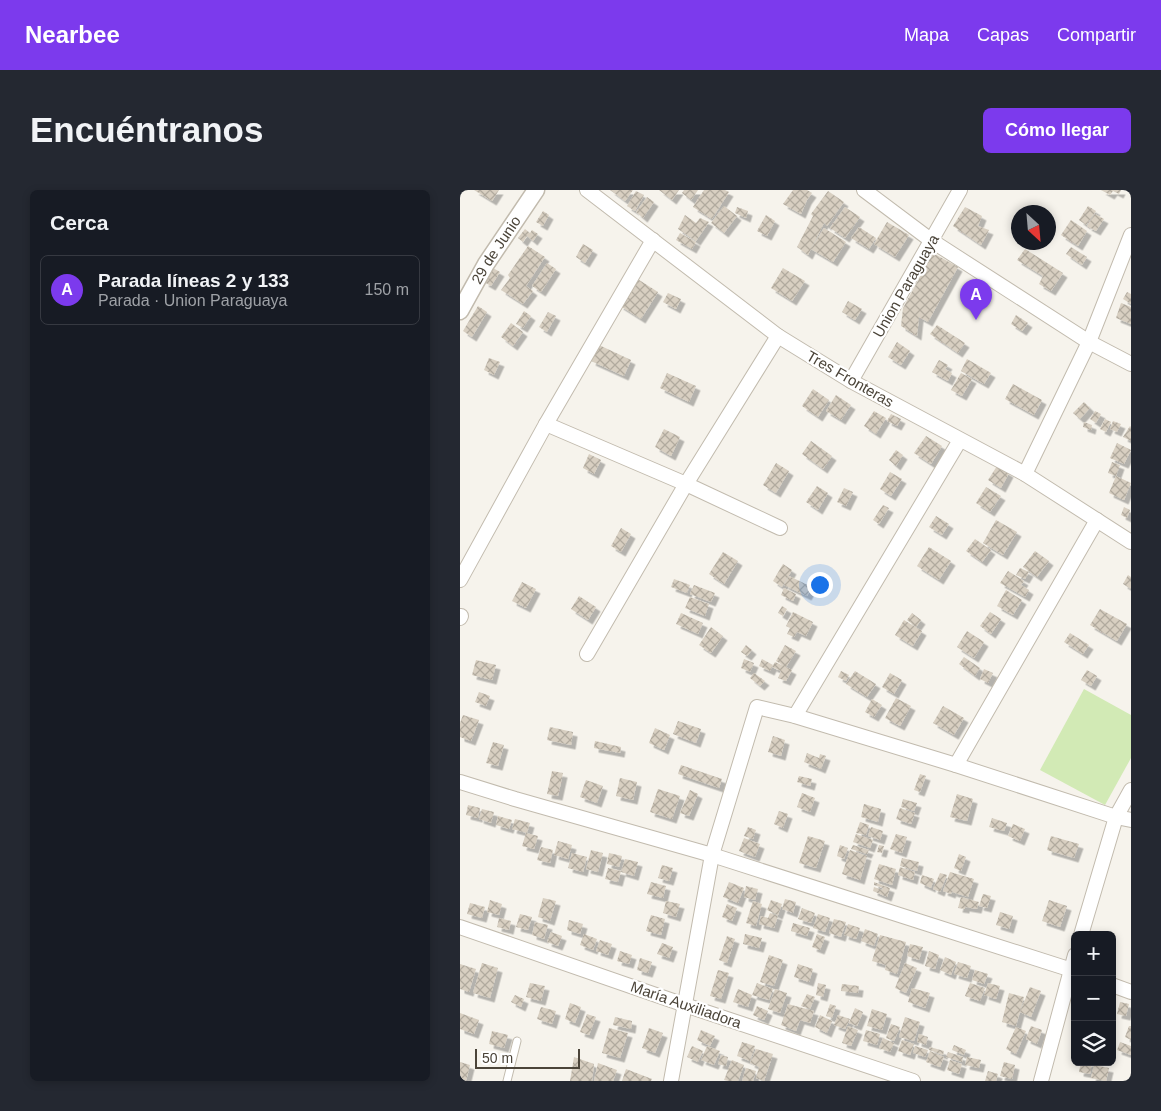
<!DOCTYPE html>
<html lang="es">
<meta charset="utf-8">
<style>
body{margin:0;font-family:Helvetica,sans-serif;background:#242831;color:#f1f3f6}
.controls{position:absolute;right:15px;bottom:15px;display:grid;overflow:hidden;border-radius:8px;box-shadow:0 2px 8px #0003}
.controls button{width:45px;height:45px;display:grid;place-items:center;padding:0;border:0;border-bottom:1px solid #363941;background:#171b24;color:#f1f3f6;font:25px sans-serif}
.compass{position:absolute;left:551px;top:15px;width:45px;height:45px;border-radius:50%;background:#171b24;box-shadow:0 2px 8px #0003;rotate:154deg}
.scale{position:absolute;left:15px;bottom:12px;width:105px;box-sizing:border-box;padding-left:5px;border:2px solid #4b4439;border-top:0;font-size:14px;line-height:18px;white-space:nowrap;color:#4b4439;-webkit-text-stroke:4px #fff;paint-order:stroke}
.you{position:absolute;left:359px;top:394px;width:18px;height:18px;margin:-12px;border:4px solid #fff;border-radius:50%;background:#1a73e8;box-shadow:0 0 0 8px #1a73e833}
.badge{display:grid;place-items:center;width:32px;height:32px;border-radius:50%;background:#7c3aed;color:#fff;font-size:16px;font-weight:700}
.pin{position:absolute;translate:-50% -41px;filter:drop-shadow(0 1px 2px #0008)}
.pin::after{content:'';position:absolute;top:26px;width:18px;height:15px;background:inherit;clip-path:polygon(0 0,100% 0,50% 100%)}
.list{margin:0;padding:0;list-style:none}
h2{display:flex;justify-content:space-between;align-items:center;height:65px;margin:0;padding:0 20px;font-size:21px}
h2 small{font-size:16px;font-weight:400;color:#9ea1a6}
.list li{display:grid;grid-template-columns:32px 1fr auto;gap:15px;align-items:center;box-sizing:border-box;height:70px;margin:0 10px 10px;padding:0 10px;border:1px solid #363941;border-radius:8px}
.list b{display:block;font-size:19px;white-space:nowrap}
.list p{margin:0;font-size:16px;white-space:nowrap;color:#9ea1a6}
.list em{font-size:16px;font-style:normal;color:#9ea1a6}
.icon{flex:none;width:28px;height:28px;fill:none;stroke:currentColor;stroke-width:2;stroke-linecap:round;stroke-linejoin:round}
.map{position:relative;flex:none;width:671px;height:891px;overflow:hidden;border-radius:8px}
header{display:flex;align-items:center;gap:30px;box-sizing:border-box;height:70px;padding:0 25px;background:#7c3aed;color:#fff}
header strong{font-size:24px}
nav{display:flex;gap:28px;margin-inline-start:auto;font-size:18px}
.intro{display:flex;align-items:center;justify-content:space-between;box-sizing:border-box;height:120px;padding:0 30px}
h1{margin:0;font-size:35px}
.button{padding:12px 22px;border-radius:8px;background:#7c3aed;color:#fff;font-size:18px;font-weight:700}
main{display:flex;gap:30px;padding:0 30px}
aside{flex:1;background:#171b24;border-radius:8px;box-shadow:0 2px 8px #0003}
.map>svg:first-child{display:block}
.pitch{fill:#d2eab5}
.building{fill:url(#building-cross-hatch);filter:url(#shadow)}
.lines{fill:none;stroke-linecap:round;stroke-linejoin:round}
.service-casing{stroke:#c2bbae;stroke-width:9}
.minor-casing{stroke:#c2bbae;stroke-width:16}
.tertiary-casing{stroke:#c2bbae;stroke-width:19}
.service{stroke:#fff;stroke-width:7}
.minor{stroke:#fff;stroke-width:14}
.tertiary{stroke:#fff;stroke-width:16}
.labels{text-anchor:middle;stroke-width:4.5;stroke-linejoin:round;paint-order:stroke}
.street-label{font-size:15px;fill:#4b4439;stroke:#fff}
</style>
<header>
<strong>Nearbee</strong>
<nav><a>Mapa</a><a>Capas</a><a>Compartir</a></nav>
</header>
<div class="intro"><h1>Encuéntranos</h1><a class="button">Cómo llegar</a></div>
<main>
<aside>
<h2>Cerca<small></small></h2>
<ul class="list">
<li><span class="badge">A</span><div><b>Parada líneas 2 y 133</b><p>Parada · Union Paraguaya</p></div><em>150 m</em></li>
</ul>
</aside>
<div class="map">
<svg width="671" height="891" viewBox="0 0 671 891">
<defs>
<pattern id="building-cross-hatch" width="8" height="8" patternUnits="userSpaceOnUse" patternTransform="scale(1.25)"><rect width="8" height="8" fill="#d8cfc1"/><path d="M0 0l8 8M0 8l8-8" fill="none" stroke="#b1aa9e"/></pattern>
<filter id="shadow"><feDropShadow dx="4.5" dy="4.5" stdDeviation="0" flood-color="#0004"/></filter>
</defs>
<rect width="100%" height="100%" fill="#f6f3ec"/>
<path class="pitch" d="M624,499l47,26v43l-26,47 -65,-35z"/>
<g class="building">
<path d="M14,0h25l-7,11z"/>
<path d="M150,0h23l-8,11z"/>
<path d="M199,0h20l-7,10z"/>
<path d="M224,0h14l-7,10 -9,-7z"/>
<path d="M244,0h21l4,2 -17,27 -19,-12z"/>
<path d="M333,0h14l5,3 -5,7 -6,14 -18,-10z"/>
<path d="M641,0h20l-2,4 -6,-3 -3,4z"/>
<path d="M176,1l8,4 -9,16 -8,-5z"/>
<path d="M368,1l16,11 -17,24 -3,-3 -16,32 -11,-8 16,-31 -2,-2z"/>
<path d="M187,7l7,5 -11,16 -7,-6z"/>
<path d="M264,16l13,10 -13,17 -13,-10z"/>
<path d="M628,16l8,5 -10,14 -7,-5z"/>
<path d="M277,17l11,4 -2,7 -11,-5z"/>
<path d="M385,17l15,10 -15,21 -15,-10z"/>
<path d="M505,17l17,9 -4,10 11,4 -8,15 -28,-19z"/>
<path d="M83,21l6,4 -6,11 -7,-4z"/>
<path d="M635,24l9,5 -8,12 -9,-5z"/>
<path d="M225,25l11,8 4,-5 9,4 -13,19 -18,-12z"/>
<path d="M306,25l9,6 -8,15 -10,-5z"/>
<path d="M611,30l16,11 -9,15 -17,-11z"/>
<path d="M427,32l22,13 -14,22 -21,-13z"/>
<path d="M399,37l17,11 -7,11 -18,-11z"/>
<path d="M364,38l22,14 -13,20 -22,-13z"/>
<path d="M65,39l5,4 2,-3 6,4 -5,7 -6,-5 -4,6 -5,-4z"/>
<path d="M220,43l16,9 -4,7 -16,-9z"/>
<path d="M123,54l10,6 -8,13 -9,-6z"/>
<path d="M68,56l17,11 -19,29 7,5 -10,13 -22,-14 9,-12 -2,-3z"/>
<path d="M611,57l16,10 -5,8 -16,-11z"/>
<path d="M565,59l38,24 -12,18 -12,-7 4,-8 -26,-16z"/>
<path d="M473,63l25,14 -30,55 -9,-5 -2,19 -16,-10 2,-18z"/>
<path d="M87,73l9,6 -15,23 -9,-6z"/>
<path d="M33,78l7,4 -9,14 -7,-4z"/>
<path d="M323,78l22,13 -13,20 -21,-13z"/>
<path d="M176,88l22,14 -17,27 -22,-14z"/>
<path d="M667,102l4,2v10l-8,-5z"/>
<path d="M208,103l13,6 -5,10 -13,-7z"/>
<path d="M388,111l14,8 -7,11 -13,-8z"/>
<path d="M661,113l10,4v17l-15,-6z"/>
<path d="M18,116l9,6 -15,25 -9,-6z"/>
<path d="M64,121l7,5 -8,12 -7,-4z"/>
<path d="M88,122l8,4 -9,16 -8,-5z"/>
<path d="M556,125l12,8 -6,8 -11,-7z"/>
<path d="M51,133l12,9 -10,14 -12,-9z"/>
<path d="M477,135l28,18 -7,10 -28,-19z"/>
<path d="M437,152l13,9 -9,14 -13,-8z"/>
<path d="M139,155l32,15 -7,16 -33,-15z"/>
<path d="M29,168l11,4 -6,13 -10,-5z"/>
<path d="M507,169l24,14 -7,11 -23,-13z"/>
<path d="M479,170l9,5 -3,4 7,4 -4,8 -16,-9z"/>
<path d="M207,183l29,13 -7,16 -29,-14z"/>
<path d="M501,183l11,6 -10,17 -11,-6z"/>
<path d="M553,194l29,16 -8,15 -29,-16z"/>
<path d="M353,199l16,11 -11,17 -16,-11z"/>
<path d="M376,205l15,10 -10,15 -15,-9z"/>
<path d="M624,212l6,6 -10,11 -7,-6z"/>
<path d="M414,221l12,7 -10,16 -12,-8z"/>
<path d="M635,221l6,3 -5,9 -6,-4z"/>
<path d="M431,224l10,5 -4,7 -10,-5z"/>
<path d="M645,229l6,3 -5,10 -6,-3z"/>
<path d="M653,231l8,3 -4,8 -7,-3z"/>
<path d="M624,232l8,3 -1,5 -8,-3z"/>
<path d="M670,236l1,1v14l-8,-4z"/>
<path d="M204,239l16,8 -9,19 -16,-9z"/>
<path d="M466,246l16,10 -11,18 -17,-11z"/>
<path d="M351,251l21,15 -9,13 -21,-15z"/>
<path d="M657,253l14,7 -7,14 -14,-6z"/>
<path d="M436,260l7,5 -7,11 -7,-6z"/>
<path d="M129,264l12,6 -7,14 -11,-6z"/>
<path d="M652,272l8,3 -4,11 -8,-3z"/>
<path d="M316,273l13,8 -13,22 -13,-8z"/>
<path d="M537,276l12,7 -8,15 -13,-8z"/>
<path d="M430,282l12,7 -11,17 -11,-7z"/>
<path d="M656,286l15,7 -7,17 -15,-7z"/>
<path d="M357,296l11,7 -10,17 -12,-8z"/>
<path d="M526,297l15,9 -11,16 -14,-9z"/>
<path d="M384,298l9,4 -7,14 -9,-4z"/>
<path d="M423,315l6,3 -10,16 -6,-4z"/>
<path d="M664,317l6,3 -3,8 -6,-3z"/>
<path d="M476,326l13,8 -7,11 -13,-8z"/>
<path d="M536,330l21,12 -14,23 -20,-12z"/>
<path d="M161,338l10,6 -10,18 -10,-6z"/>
<path d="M515,349l16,11 -9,12 -16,-11z"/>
<path d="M469,357l22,14 -12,19 -22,-14z"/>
<path d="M575,361l14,10 -12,16 -14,-10z"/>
<path d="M263,362l15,9 -14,23 -15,-10z"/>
<path d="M323,374l9,6 -10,17 -9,-6z"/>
<path d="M560,378l9,4 -4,7 -9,-4z"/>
<path d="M548,381l16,10 -3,4 8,5 -4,7 -25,-14z"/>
<path d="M668,385l3,2v12l-8,-5z"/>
<path d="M329,386l23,11 -5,9 -23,-11z"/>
<path d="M214,389l16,6 -3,8 -16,-6z"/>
<path d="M62,392l14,7 -10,19 -14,-7z"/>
<path d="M234,395l21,8 -4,9 -21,-8z"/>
<path d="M324,398l12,6 -3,7 -12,-6z"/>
<path d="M546,400l16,10 -9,15 -16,-9z"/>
<path d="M119,406l17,11 -8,13 -17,-11z"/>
<path d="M230,407l19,7 -4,12 -20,-8z"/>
<path d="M322,416l5,3 -4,7 -5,-3z"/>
<path d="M640,419l27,15 -10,17 -27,-16z"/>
<path d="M333,422l20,10 -7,14 -9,-4 -3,5 -7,-3 3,-6 -4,-2z"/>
<path d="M530,422l11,7 -10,15 -11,-8z"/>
<path d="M221,423l22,10 -5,11 -22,-10z"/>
<path d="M452,423l9,7 -5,7 -9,-7z"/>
<path d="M444,430l18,11 -9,15 -18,-11z"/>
<path d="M251,437l12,9 -12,17 -12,-8z"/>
<path d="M507,441l17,11 -10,16 -17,-11z"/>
<path d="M610,443l19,12 -6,9 -19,-12z"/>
<path d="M286,455l6,5 -5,6 -6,-4z"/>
<path d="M325,455l11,6 -10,16 6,3 -6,11 -8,-3 3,-7 -9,-4 3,-5 9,4 -8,-5z"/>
<path d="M504,467l16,11 -5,8 -16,-12z"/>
<path d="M284,469l10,4 -4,9 -9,-4z"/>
<path d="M302,469l11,6 -3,6 -11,-5z"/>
<path d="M16,470l20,5 -4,15 -20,-5z"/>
<path d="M524,479l9,4 -5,10 -8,-4z"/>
<path d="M627,480l10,6 -6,10 -10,-6z"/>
<path d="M381,481l8,4 -3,6 -8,-4z"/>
<path d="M395,481l21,13 -9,13 -21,-13z"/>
<path d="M294,483l11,8 -5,5 -10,-8z"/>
<path d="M430,483l12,7 -8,14 -12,-7z"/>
<path d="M19,502l11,4 -4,10 -11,-4z"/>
<path d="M436,508l15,8 -11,20 -15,-8z"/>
<path d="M412,509l10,6 -8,12 -9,-5z"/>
<path d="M483,516l21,12 -10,17 -21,-12z"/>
<path d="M3,525l16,5 -8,21 -11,-4v-14z"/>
<path d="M218,531l23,8 -5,14 -23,-9z"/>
<path d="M90,537l23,5 -2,13 -24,-5z"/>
<path d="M195,538l15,7 -6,15 -15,-7z"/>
<path d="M313,546l12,4 -4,16 -13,-4z"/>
<path d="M135,551l26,6 -1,6 -26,-5z"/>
<path d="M33,552l11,3 -6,21 -12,-3z"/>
<path d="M347,563l12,5 1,-4 6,2 -5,13 -17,-7z"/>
<path d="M221,575l41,14 -3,9 -41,-14z"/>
<path d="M92,581l11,2 -5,23 -11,-2z"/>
<path d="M460,584l6,2 -6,16 -6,-2z"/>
<path d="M339,586l13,3 -2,7 -13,-4z"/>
<path d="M160,588l17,4 -4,18 -17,-4z"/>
<path d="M126,590l17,6 -6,17 -17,-6z"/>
<path d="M198,599l22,7 -8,23 -22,-7z"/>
<path d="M230,600l8,4 -9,22 -9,-3z"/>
<path d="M342,603l13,5 -5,14 -13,-5z"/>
<path d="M497,604l16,5 -6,22 -17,-4z"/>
<path d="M443,609l14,4 -3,8 -13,-4z"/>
<path d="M404,614l17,5 -3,13 -17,-5z"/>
<path d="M8,615l12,3 -2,10 -12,-3z"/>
<path d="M440,618l15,5 -4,11 -15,-5z"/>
<path d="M22,619l12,3 -3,11 -12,-4z"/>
<path d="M319,621l9,3 -5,14 -9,-4z"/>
<path d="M38,626l14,4 -3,9 -13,-4z"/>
<path d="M532,628l15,5 -3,8 -15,-4z"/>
<path d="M55,629l15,4 -3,10 -15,-4z"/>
<path d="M400,632l9,3 -3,10 -10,-2z"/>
<path d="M553,634l12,5 -5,12 -12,-5z"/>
<path d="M288,637l8,3 -3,9 -9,-3z"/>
<path d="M411,637l12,4 -3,9 -12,-4z"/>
<path d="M66,643l12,3 -4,13 -12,-3z"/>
<path d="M396,644l17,6 -3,8 -17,-6z"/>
<path d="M436,644l11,3 -5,16 -12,-4z"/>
<path d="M348,646l17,5 -9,27 -17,-5z"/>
<path d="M591,646l28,8 -5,14 -27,-8z"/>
<path d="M284,648l16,6 -5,13 -16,-6z"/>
<path d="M98,651l14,4 -4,14 -14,-4z"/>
<path d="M380,655l8,3 -4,11 -7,-3z"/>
<path d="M393,655l16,5 -2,4 -16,-5z"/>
<path d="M419,655l5,1 -2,7 -5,-1z"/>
<path d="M81,657l12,3 -3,13 -13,-3z"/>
<path d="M131,660l12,3 -5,19 -12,-3z"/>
<path d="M390,660l17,6 -7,24 -18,-6z"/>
<path d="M112,663l15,4 -4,15 -15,-4z"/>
<path d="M149,663l13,3 -3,11 -12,-3z"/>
<path d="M499,664l7,3 -5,14 -7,-3z"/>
<path d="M442,668l17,4 -2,9 -17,-5z"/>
<path d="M165,669l13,3 -4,14 -13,-4z"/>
<path d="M419,674l17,5 -4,16 -18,-6z"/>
<path d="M202,675l11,3 -4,13 -11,-3z"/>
<path d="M440,677l15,5 -2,8 -15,-5z"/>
<path d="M148,678l13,3 -3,11 -13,-3z"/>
<path d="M490,682l24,7 -6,18 -16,-5 3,-9 -4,11 -8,-3z"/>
<path d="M480,683l7,2 -7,17 -7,-3z"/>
<path d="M462,685l12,4 -3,9 -11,-5z"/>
<path d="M191,692l15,4 -3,12 -16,-4z"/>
<path d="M269,692l15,6 -6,15 -15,-6z"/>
<path d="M414,692l16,6 -3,9 -14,-6 1,-4 8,3 1,-2 -9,-3z"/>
<path d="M286,696l12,3 -3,11 -11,-3z"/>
<path d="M523,704l8,2 -4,12 -8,-2z"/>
<path d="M501,707l18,5 -2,7 -12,-2v2l-7,-1z"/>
<path d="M83,708l13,3 -6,20 -12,-4z"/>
<path d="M325,709l11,3 -3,11 -11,-4z"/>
<path d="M30,710l12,4 -3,11 -12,-3z"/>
<path d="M311,710l11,4 -4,11 -11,-5z"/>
<path d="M589,710l18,6 -7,21 -18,-6z"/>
<path d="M206,711l14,3 -4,13 -13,-4z"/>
<path d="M293,711l9,3 -6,22 -10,-3z"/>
<path d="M10,713l15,4 -3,11 -15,-4z"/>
<path d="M267,714l10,4 -5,13 -10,-4z"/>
<path d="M342,718l13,5 -4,10 -13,-4z"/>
<path d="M540,722l13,4 -4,13 -13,-4z"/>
<path d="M310,723l8,3 -4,12 -15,-4 2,-8 7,2z"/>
<path d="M60,724l12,3 -4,13 -12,-3z"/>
<path d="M358,724l12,4 -5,14 -12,-4z"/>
<path d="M191,725l14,4 -4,16 -15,-4z"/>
<path d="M39,728l12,3 -2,9 -12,-3z"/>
<path d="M374,729l12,3 -5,15 -12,-4z"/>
<path d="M109,730l14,4 -3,10 -13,-4z"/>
<path d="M75,732l13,3 -4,14 -12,-4z"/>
<path d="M333,733l17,5 -3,8 -16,-5z"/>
<path d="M388,734l12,4 -4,11 -12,-4z"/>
<path d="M405,739l13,5 -4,12 -13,-5z"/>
<path d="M91,742l11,4 -4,10 -11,-4z"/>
<path d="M124,744l13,5 -4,11 -13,-5z"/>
<path d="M285,744l17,4 -3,10 -16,-4z"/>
<path d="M357,744l8,3 -5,13 -8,-3z"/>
<path d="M420,745l26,7 -9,32 -12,-4 1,-5 -14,-4z"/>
<path d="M267,746l8,3 -8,24 -8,-3z"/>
<path d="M140,750l12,4 -4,11 -12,-4z"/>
<path d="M202,753l11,4 -4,11 -12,-4z"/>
<path d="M450,754l13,3 -4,13 -12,-4z"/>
<path d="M160,761l12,4 -3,9 -12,-3z"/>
<path d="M469,761l10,4 -4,14 -10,-3z"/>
<path d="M309,765l14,5 -9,26 -14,-4z"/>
<path d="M485,767l11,5 -5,13 -11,-5z"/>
<path d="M180,768l12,4 -4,11 -11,-3z"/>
<path d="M498,772l13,4 -4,12 -13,-4z"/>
<path d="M22,773l16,5 -8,30 -17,-5z"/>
<path d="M445,773l12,5 -11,25 -11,-5z"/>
<path d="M0,774l16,5 -7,23 -9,-3z"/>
<path d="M338,774l15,5 -4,13 -15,-5z"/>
<path d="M258,780l11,3 -8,26 -11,-3z"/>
<path d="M515,780l13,4 -4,10 -12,-4z"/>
<path d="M70,793l15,3 -4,15 -15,-4z"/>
<path d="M297,793l16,6 -4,11 -17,-5 -4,12 -15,-5 5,-13 14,6z"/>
<path d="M358,793l8,2 -3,12 -7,-2z"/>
<path d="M510,793l15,5 -5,13 -15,-5z"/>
<path d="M528,793l12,3 -4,13 -12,-4z"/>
<path d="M382,794l17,2 -1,7 -17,-2z"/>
<path d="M570,797l11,4 -10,26 -11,-5z"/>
<path d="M452,798l18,5 -5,15 -17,-6z"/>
<path d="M315,799l12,4 -7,20 -12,-4z"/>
<path d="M549,803l15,4 -8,29 -14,-4z"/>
<path d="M347,804l8,3 -5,12 -9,-3z"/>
<path d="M55,805l9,4 -3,8 -10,-5z"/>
<path d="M660,812l9,2 -3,12 -9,-2z"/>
<path d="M110,813l11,4 -6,16 -10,-4z"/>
<path d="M328,814l26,7 -4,12 -10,-3 -4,11 -15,-6z"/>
<path d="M370,814l6,2 -4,12 -6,-2z"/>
<path d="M297,816l11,5 -4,9 -11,-5z"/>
<path d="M81,817l15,4 -4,13 -15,-5z"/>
<path d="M395,818l8,4 -6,14 -8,-3z"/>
<path d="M412,819l15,5 -5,16 -15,-4z"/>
<path d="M0,823l19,7 -5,14 -14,-5z"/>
<path d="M127,824l9,3 -7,18 -9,-3z"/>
<path d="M360,825l12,6 -5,12 -12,-6z"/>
<path d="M378,825l12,4 -5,10 -11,-4z"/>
<path d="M155,827l17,4 -1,8 -18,-4z"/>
<path d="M445,827l15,5 -6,19 -15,-4z"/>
<path d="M431,834l9,3 -6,14 -8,-3z"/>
<path d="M388,836l10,4 -7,16 -9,-3z"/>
<path d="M571,836l11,4 -5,14 -11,-5z"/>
<path d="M669,836h2v14l-6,-3z"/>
<path d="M556,837l10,4 -10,23 -10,-5z"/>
<path d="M149,838l19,5 -8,25 -18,-5z"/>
<path d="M189,838l14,5 -8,20 -13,-5z"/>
<path d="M241,840l14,6 -5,10 -13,-6z"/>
<path d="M406,840l14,4 -3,11 -14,-4z"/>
<path d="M32,841l16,4 -4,13 -15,-4z"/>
<path d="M459,844l9,3 -2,8 -9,-3z"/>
<path d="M423,848l11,5 -4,9 -11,-4z"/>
<path d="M442,850l12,4 -4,11 -12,-4z"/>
<path d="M282,852l13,4 -5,15 -13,-5z"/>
<path d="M660,852l11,4v9l-14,-5z"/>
<path d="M494,855l12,5 -2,5 -12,-5z"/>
<path d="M232,856l11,5 -5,11 -11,-5z"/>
<path d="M247,856l13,5 -6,14 -13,-5z"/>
<path d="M455,856l13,4 -3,7 -12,-4z"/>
<path d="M470,857l14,4 -1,4 -14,-5z"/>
<path d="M296,859l17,5 -9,27 -8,-3 3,-11 -9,-4z"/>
<path d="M470,861l14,6 -4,10 -14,-5z"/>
<path d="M488,862l15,5 -1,5 -16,-5z"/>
<path d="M261,865l7,2 -2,9 -8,-2z"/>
<path d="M114,867l20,7 -2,17h-22z"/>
<path d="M507,867l14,3 -2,8 -14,-3z"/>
<path d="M272,870l12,5 -6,16h-10l-4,-1z"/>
<path d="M490,870l12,4 -3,10 -12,-4z"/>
<path d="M0,872l10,3 -4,16h-6z"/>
<path d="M544,872l11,3 -3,14 -12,-3z"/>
<path d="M621,872h11l-2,12 -11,-2z"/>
<path d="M138,873l19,7 -4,11h-19z"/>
<path d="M634,875l15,3 -3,13 -15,-3z"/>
<path d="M286,878l10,3 -3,10h-11z"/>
<path d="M166,879l26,10 -1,2h-29z"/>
<path d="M528,881l10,3 -2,7h-11z"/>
</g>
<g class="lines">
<defs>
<path id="service" d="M47,891l10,-40"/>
<g id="minor">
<path d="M127,0l191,146 73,45 174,93 106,68"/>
<path d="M404,0l68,51 157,101 42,22"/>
<path d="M391,191l109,-191"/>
<path d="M86,234l140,60 94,44"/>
<path d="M565,284l64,-132 42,-107"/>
<path d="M0,390l86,-156 107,-184"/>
<path d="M0,426h1l-1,2"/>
<path d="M127,464l99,-170 92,-148"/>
<path d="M335,526l165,-276"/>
<path d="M496,575l141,-245"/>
<path d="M0,592l55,17 197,56 363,116"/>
<path d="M0,737l225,78 228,76"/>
<path d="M621,745l35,-118 15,-27"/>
<path d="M652,795l19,7"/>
<path d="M211,891l41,-226 45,-148 38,9 161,49 160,52 15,3"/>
<path d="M581,891l34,-126"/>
</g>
<g id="tertiary">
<path id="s1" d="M0,121l26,-47 50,-74"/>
</g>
</defs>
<use href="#service" class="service-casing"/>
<use href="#minor" class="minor-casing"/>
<use href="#tertiary" class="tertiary-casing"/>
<use href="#service" class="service"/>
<use href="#minor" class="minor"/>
<use href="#tertiary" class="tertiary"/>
</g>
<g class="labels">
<g class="street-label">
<text dy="5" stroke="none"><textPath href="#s1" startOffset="71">29 de Junio</textPath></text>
<text transform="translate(446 96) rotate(-60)" y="5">Union Paraguaya</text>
<text transform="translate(390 189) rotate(30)" y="5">Tres Fronteras</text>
<text transform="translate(226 815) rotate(19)" y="5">María Auxiliadora</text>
</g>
</g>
</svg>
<div class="controls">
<button>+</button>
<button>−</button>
<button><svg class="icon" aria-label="layers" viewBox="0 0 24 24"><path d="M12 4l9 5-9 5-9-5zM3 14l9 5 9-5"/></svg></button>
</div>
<svg class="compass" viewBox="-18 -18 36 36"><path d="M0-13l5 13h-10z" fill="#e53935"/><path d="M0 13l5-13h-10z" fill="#9ea1a6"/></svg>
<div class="scale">50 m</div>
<div class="you"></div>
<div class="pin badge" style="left:516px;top:130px">A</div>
</div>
</main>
